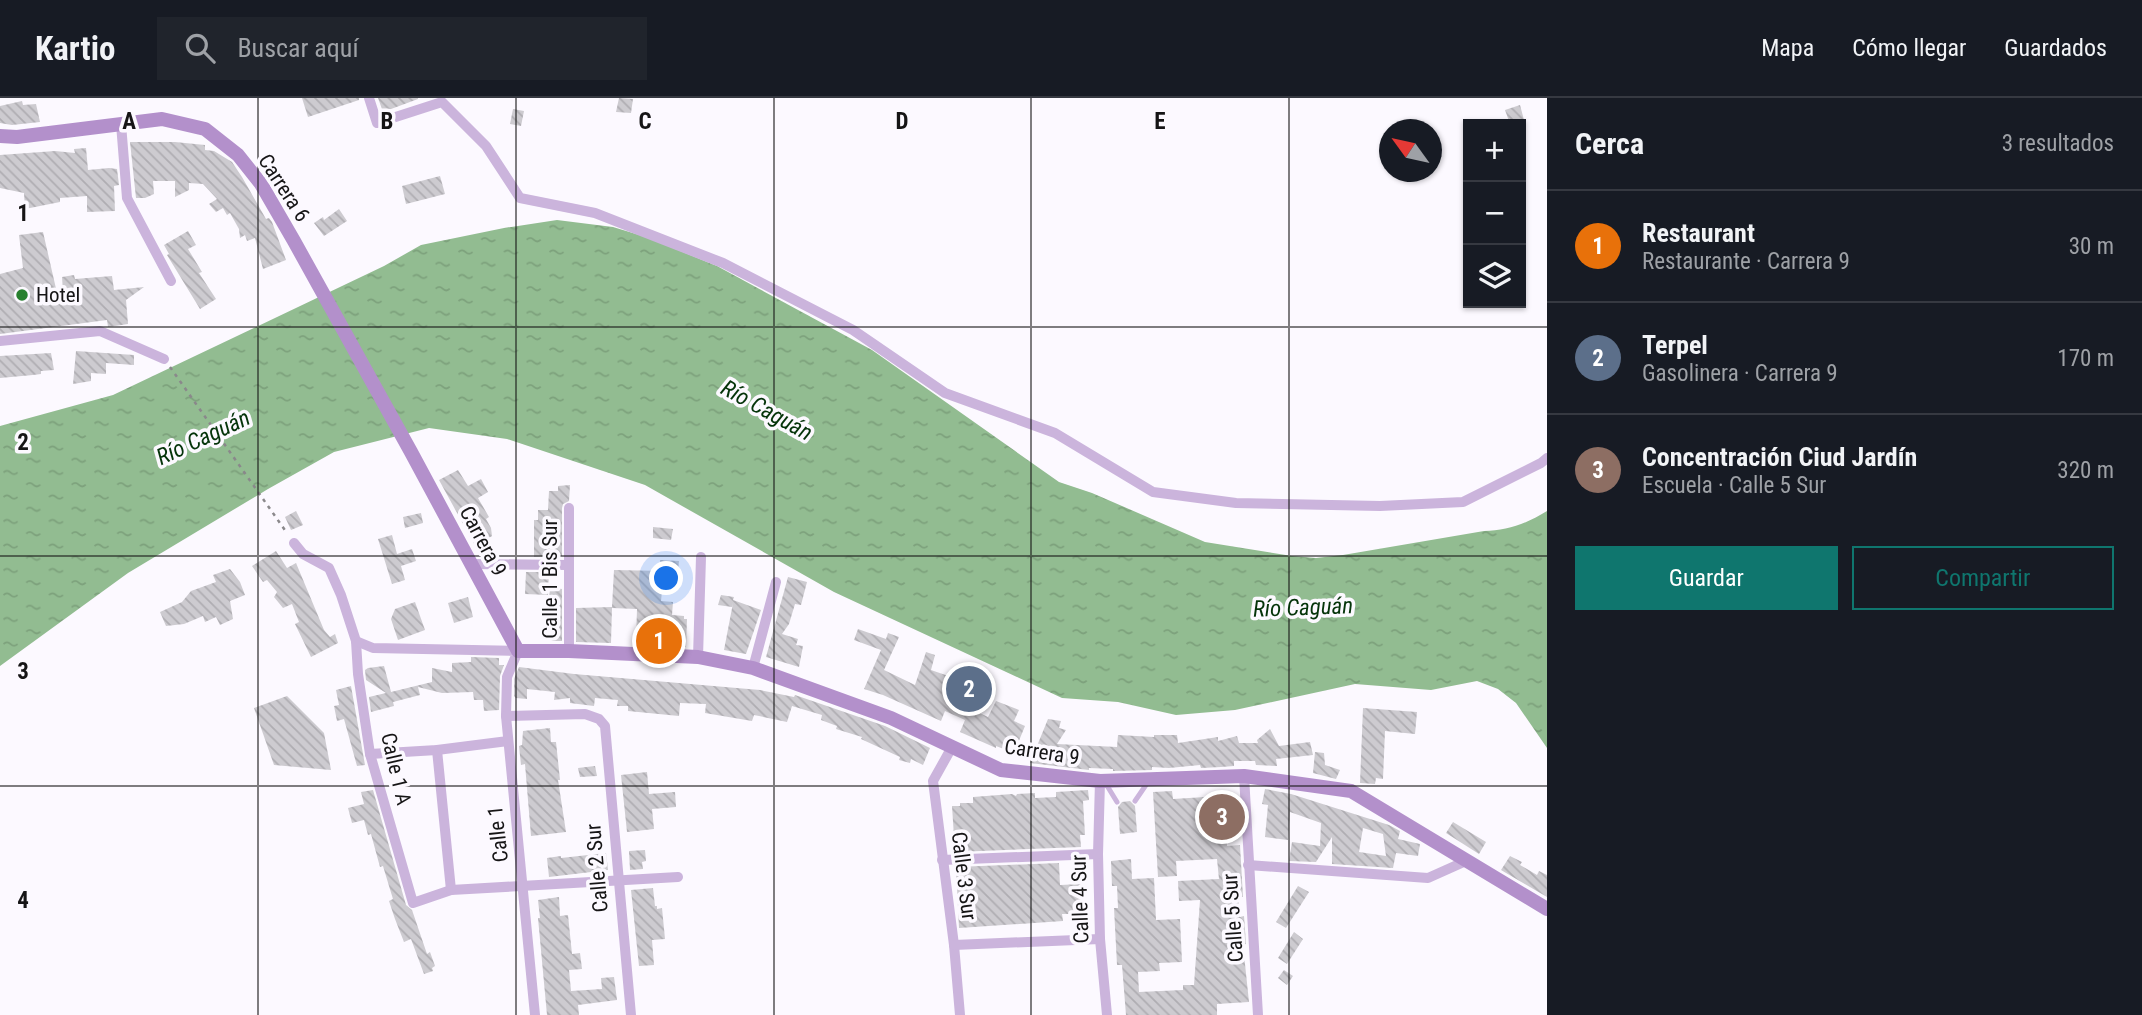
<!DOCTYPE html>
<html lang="es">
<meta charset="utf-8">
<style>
body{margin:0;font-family:"Roboto Condensed",sans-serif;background:#20242c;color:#f1f3f6}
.controls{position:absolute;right:21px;top:21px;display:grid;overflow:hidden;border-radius:0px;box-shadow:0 2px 5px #0004}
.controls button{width:63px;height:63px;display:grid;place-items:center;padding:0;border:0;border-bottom:2px solid #363941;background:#171b24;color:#f1f3f6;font:35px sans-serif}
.compass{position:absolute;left:1379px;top:21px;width:63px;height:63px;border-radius:50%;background:#171b24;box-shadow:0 2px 5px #0004;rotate:303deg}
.you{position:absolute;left:667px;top:481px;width:24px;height:24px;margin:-18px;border:5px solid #fff;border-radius:50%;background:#1a73e8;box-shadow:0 0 0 10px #1a73e833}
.badge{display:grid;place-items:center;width:46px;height:46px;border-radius:50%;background:#0f766e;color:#fff;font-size:23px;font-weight:700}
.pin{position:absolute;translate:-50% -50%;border:4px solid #fff;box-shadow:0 2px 7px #0006}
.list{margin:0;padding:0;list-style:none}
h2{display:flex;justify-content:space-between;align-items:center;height:91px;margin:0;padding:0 28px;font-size:30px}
h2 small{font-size:23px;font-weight:400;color:#9ea1a6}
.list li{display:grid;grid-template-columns:46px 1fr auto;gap:21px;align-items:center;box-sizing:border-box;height:112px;padding:0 28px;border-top:2px solid #363941}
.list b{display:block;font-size:26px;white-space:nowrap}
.list p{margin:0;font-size:23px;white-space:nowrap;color:#9ea1a6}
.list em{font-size:23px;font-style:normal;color:#9ea1a6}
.actions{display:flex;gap:14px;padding:21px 28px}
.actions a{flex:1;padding:16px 0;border:2px solid #0f766e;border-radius:0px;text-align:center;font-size:24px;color:#0f766e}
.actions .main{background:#0f766e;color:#fff}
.icon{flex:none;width:38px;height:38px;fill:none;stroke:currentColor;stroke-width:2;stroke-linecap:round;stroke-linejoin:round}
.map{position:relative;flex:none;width:1547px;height:917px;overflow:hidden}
header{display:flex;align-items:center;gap:42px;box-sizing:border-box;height:98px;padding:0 35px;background:#171b24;border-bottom:2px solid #363941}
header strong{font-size:33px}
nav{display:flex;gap:38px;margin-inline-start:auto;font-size:24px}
.search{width:490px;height:63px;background:#20242c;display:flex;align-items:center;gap:18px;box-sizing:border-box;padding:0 24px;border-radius:0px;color:#9ea1a6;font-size:26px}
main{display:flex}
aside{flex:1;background:#171b24}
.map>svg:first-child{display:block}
.water{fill:url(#water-ripples)}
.building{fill:url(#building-back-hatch);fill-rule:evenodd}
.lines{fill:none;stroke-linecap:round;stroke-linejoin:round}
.path{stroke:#8a888b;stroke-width:2.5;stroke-dasharray:3.5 5;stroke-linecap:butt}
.lane{stroke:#cbb4dc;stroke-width:5}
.street{stroke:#cbb4dc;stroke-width:10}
.secondary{stroke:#b390cb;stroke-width:14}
.grid{fill:none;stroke:#161516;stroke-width:2;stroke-opacity:0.55}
.poi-dot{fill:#28802f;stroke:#fcf9ff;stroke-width:2.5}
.labels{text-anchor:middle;stroke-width:7;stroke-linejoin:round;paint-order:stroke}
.street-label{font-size:21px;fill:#161516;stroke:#fcf9ff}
.poi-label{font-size:21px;fill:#161516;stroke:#fcf9ff;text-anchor:start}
.water-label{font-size:23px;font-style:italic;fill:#05340a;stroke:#fcf9ff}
.grid-label{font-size:23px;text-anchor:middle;font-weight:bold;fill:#161516;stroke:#fcf9ff;stroke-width:7;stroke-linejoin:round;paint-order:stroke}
</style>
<header>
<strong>Kartio</strong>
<div class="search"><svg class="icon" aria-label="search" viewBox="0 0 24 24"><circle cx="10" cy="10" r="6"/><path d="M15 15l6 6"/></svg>Buscar aquí</div>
<nav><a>Mapa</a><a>Cómo llegar</a><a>Guardados</a></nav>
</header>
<main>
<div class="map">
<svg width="1547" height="917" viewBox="0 0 1547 917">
<defs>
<pattern id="water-ripples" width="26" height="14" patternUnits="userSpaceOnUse" patternTransform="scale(1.75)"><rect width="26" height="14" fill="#92bc91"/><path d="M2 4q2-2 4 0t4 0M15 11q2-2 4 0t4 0" fill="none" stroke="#7da17c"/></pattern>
<pattern id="building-back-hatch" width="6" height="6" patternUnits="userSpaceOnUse" patternTransform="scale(1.75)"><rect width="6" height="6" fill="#cdcbd0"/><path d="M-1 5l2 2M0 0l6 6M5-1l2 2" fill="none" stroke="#afadb2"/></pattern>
</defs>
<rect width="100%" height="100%" fill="#fcf9ff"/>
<path class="water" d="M557,122l56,7 33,10 71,29 155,84 187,132 33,11 113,49 87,14 24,2 27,-3 141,-24c23,0 44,-8 63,-20v237l-31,-45 -18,-14 -21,-8 -46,9 -76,-6 -120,26 -59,5 -58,-13 -56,-4 -228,-106 -189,-107 -138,-46 -78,-11 -95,24 -66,37 -140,84 -128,93v-240l113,-31 271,-129 37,-21 83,-17z"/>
<g class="building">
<path d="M302,0h57v2l-51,17z"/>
<path d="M378,0h40v1l-35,13z"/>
<path d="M619,0l14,1 -2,14 -15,-1z"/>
<path d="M22,3l1,4 13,-1 4,18 -28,3 -12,-2v-17z"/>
<path d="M1520,7l4,15 -14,4 -5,-14z"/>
<path d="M513,11l11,2 -3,15 -11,-2z"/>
<path d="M130,44h45l30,3v5l9,1 18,11 10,15 24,42 3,-1 3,4 14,38 -23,9 -8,-31 -8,3 -2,-6 -5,3 -1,-9 -9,-16 -3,2 -4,-7 -7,4 -7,-8 8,-5 -14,-15 -14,-1v7l-14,7v-16h-22l1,13 -9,4h-9z"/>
<path d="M86,50l2,22 21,-2 8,1 2,16 -5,1 1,25 -28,1v-16l-27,2v4l-35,7 -1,-16 -24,-5v-33l55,-4 20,2 -1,-4z"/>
<path d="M440,78l5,18 -39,10 -4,-18z"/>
<path d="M339,111l8,12 -23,15 -10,-13 9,-6 1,3z"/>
<path d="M188,133l8,14 -8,4 14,23 -3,1 17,26 -16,10 -33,-54 2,-1 -5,-9z"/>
<path d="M43,134l14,61 6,-1 -1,-15 12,-2 1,4 37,-3 2,14 30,-3 -18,13 2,24 -20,3 -1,-7 -107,14v-60l23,-6 -4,-33z"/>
<path d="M76,253l58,4v10l-28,-2v11l-15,-1v8l-18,3z"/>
<path d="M51,255l3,17 -13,1v3l-8,1 -33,3v-22z"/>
<path d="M458,372l10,16 13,-7 7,13 -10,6 11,19 -3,2 5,9 1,8 -8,5 4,8 -9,4 -40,-73z"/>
<path d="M570,387l-1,16 -6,3 -1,4v48l-28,1v-37h4v-10h10l1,-19h9v-5z"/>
<path d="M296,413l7,14 -12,5 -6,-13z"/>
<path d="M421,415l2,10 -18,5 -2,-11z"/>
<path d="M653,429l20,2 -2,11 -18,-2z"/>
<path d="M392,437l5,19 15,-5 4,12 -15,5 4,14 -13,4 -14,-45z"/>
<path d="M276,453l11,17 9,-5 28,67 6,7 5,-3 3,9 -27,14 -16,-33 4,-2 -7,-18 -9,4 -9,-11 3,-5 -10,-12 -4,2 -11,-16z"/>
<path d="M660,462l19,1 -1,10 -18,-1z"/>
<path d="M230,471l10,13 5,13 -15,6 3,18 -13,6 -4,-8 -11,5 -2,-6 -19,8 -18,2 -6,-14 22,-10 9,-11 25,-9 -3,-7z"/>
<path d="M614,472l50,1 -3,30 12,1 -1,13 12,1v3h3l-1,28 -37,-2 -3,-5 -10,1 1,-32 -25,-1 -1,35 -35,-1v-34l36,-1z"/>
<path d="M526,474h23l-1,23 -23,-1z"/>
<path d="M788,479l19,5 -6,23 -6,-1 -6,20 -7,10 16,5 -2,6 7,1 -4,21 -33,-10z"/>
<path d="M550,489l12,2v52h-16z"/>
<path d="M721,497l13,2 -1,3 28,10 -15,44 -22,-4 9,-47 -1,4 -14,-2z"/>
<path d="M468,499l5,20 -19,6 -6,-20z"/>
<path d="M415,504l10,28 -27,10 -7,-21 4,-10z"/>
<path d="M858,531l28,10 2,-6 11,4 -15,33 31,15 11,-33 9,3 -4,15 26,9 2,-6 11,4 -5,19 9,4 -3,9 17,8 8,-16 23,9 -5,11 11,5 -11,27 -18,-7v2l-36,-16 5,-12 -20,-9 -4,10 -58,-26 -19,-6 17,-39 -27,-10z"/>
<path d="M471,559l28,1v7h5l-4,11 -1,34 -15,1 -1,-11h-9l-1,-8 -31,1 -24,-6 2,8 -27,7 1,4 -23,6 -2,-15 17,-4 -20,-13 -1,-10 3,-2 16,-2 7,26 41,-10v-14l20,4v-9l19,-1z"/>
<path d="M519,569l55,7 186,16 34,7 1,-2 90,31 45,22 -7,17 -12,-6 -1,4 -11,-3 1,-3 -39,-18 1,-2 -26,-8 1,-3 -16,-6 1,-5 -30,-9 -5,16 -33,-7 -2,6 -47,-8 1,-9 -26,-1 -1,13 -51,-5v-5h-11l1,-6 -23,-2 -1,8 -24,-3v-5l-16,2 1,-8 -28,-3v10l-11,-1 -2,-2v-17z"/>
<path d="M351,588l14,79 -8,1 -13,-47 -7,2 -3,-15 5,-1 -3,-15z"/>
<path d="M287,598l37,37 7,37 -57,-5 -20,-57z"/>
<path d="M1363,610l54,4 -2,22 -30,-3 -2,48 -7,-1 -1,6 -15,-1z"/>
<path d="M1048,621l13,2 -2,7 7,2 -9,14 60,3 1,-12 36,2v-2h23l1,8 40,-6v4l19,-5 2,7h19l-1,-3 13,-11 9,17 31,-4 3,13 -37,4 1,7 -21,-1 -1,-4h-21v5l-13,1 -20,1 -1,-3 -31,3 -17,-1v3l-39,1v-2l-24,-1v2l-59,-7z"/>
<path d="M550,630l1,14h5l4,38h-2l8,52 -35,4 -6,-72 -4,1 -2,-19 3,-1 1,-14z"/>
<path d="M1315,654l9,1 1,12 15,5 -4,9 -23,-6z"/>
<path d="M595,668l2,10 -17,1 -2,-9z"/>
<path d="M647,674l2,22 26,-2 1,15 -24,2 2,20 -27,3 -6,-57z"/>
<path d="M1265,691l26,5 98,31 11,6 -2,8 22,5 -2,12 -22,-3 -3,15 -61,-4v-27l-16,25 -27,-1 3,-19 28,4 1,-23 -31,-11 -2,28 -23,-3 3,-32 -6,-1zM1363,730l20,6 3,22 -27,-4z"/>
<path d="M373,692l33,115 6,5 15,44 3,-2 5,14 -3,2 1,3 -9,3 -13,-35 -7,3 -9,-23 -6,-18 4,-2 -4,-13 -6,-20 -3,1 -9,-33 -3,1 -4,-15 -12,3 -4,-15 16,-4 -3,-12z"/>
<path d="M1088,692l1,10 -6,1 2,34h-5l1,12 -126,5 -3,-46h8v-3h13v-6l39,-3 4,2 1,-2 18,-1v5l21,-1v-5z"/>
<path d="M1172,693l1,8 32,-2 1,11h19l2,38 13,-1 3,52h-5l2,20 4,-1 2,28 -3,1 6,57 -32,2v11h-91l-4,-50h-5l-3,-57h4l-1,-22h-5l-1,-25 20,-2 1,20 22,-1 2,42 24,-1 2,43 -23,1 1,8 -22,1 1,20 44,-2v-5h11l6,-85 -21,1 -1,-20 41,-2 -2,-20 -41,2 1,15 -19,1 -5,-85z"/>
<path d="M1130,703l5,5 2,26 -17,2 -2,-27 4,-5z"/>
<path d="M1453,724l33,20 -7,12 -33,-21z"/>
<path d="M645,752l1,11 -4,1 1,7 -13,1 -1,-19z"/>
<path d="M606,755l2,17 -59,7 -2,-19 14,-2v2z"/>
<path d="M1510,758l12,6 -2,3 17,10 2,-4 8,4v22l-46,-27z"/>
<path d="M1059,765l1,22 22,-1 3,30h-23l1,7 -104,7 -3,-61z"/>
<path d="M1298,788l11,6 -23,36 -10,-6z"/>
<path d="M653,790l2,18h2v3l5,-1 3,31 -13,1 2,25 -15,1 -8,-76z"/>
<path d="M559,799l1,19 8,-1 4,39 8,-1 2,16 -13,1 2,21 31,-2 -1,-11 13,-1 3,23 -39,5 1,10h-32l-9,-97h2l-2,-18z"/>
<path d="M1294,834l9,7 -16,25 -9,-6z"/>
<path d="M1284,872l9,6 -6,9 -9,-7z"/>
</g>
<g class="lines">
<path class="path" d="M170,269l117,166"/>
<g class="lane">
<path d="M1106,686l11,18"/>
<path d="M1135,703l13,-19"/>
</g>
<g class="street">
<path d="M369,0l8,25 65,-21 44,44 34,52 75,15 128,50 130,67 92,63 110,40 98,59 83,11 144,3 83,-4 78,-39 6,-5"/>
<path d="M121,26l6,74 44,83"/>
<path d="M0,243l100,-10 64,28"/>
<path d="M569,410v143"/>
<path d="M294,445l9,11 26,14 12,27 15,46 2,33 12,80 43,149 38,-13 227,-13"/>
<path d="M472,466l96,1"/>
<path d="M356,543l17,7 145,3 -11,26 -1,39 29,299"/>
<path d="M698,559l3,-100"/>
<path d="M753,570l23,-86"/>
<path d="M506,618l79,-2 14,5 6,7 26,289"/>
<path d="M952,649l-19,34 21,164 6,70"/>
<path d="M437,652l14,140"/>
<path d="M370,656l67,-4 71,-9"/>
<path d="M1244,678l14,239"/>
<path d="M1100,683l-2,73 2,85 7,76"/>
<path d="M942,762l156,-6"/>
<path d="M1248,767l180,13 38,-17"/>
<path d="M954,847l146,-6"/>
</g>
<path class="secondary" d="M0,38l17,1 145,-18 43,10 33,26 23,29 33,57 117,211 107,199h51l129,6 55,11 138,50 110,52 99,11 144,-5 107,15 196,118"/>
</g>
<path class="grid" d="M258,0v917M516,0v917M774,0v917M1031,0v917M1289,0v917M0,229h1547M0,458h1547M0,688h1547"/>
<circle class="poi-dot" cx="22" cy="197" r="7"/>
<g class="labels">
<g class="street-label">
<text transform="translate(284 90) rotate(57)" y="7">Carrera 6</text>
<text transform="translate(483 443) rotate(62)" y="7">Carrera 9</text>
<text transform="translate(550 481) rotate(-90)" y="7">Calle 1 Bis Sur</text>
<text transform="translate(1042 654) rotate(9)" y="7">Carrera 9</text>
<text transform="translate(396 671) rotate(77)" y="7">Calle 1 A</text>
<text transform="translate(498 736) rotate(-96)" y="7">Calle 1</text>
<text transform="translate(597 770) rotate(-95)" y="7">Calle 2 Sur</text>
<text transform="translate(964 778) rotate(83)" y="7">Calle 3 Sur</text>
<text transform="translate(1080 801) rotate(-92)" y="7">Calle 4 Sur</text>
<text transform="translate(1233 820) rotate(-94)" y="7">Calle 5 Sur</text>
</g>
<g class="poi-label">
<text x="36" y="204">Hotel</text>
</g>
<g class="water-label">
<text transform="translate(767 312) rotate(29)" y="8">Río Caguán</text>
<text transform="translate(203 339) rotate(-25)" y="8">Río Caguán</text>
<text transform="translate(1303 509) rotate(-2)" y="8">Río Caguán</text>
</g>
</g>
<g class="grid-label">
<text x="129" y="31">A</text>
<text x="387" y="31">B</text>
<text x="645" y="31">C</text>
<text x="902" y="31">D</text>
<text x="1160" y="31">E</text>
<text x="23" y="123">1</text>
<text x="23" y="352">2</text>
<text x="23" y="581">3</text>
<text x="23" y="810">4</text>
</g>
</svg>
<div class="controls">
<button>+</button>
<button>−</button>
<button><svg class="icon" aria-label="layers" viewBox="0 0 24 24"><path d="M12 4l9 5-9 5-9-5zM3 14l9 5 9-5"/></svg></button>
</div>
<svg class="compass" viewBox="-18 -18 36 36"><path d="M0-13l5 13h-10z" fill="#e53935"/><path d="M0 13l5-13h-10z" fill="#9ea1a6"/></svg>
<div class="you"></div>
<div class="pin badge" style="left:659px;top:543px;background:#e8710a">1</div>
<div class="pin badge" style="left:969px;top:591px;background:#5c6f8a">2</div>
<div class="pin badge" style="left:1222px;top:719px;background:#8d6e63">3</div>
</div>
<aside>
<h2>Cerca<small>3 resultados</small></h2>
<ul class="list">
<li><span class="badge" style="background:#e8710a">1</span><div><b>Restaurant</b><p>Restaurante · Carrera 9</p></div><em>30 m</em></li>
<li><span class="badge" style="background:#5c6f8a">2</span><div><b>Terpel</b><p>Gasolinera · Carrera 9</p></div><em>170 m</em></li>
<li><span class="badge" style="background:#8d6e63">3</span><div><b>Concentración Ciud Jardín</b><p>Escuela · Calle 5 Sur</p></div><em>320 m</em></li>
</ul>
<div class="actions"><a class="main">Guardar</a><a>Compartir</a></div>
</aside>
</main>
